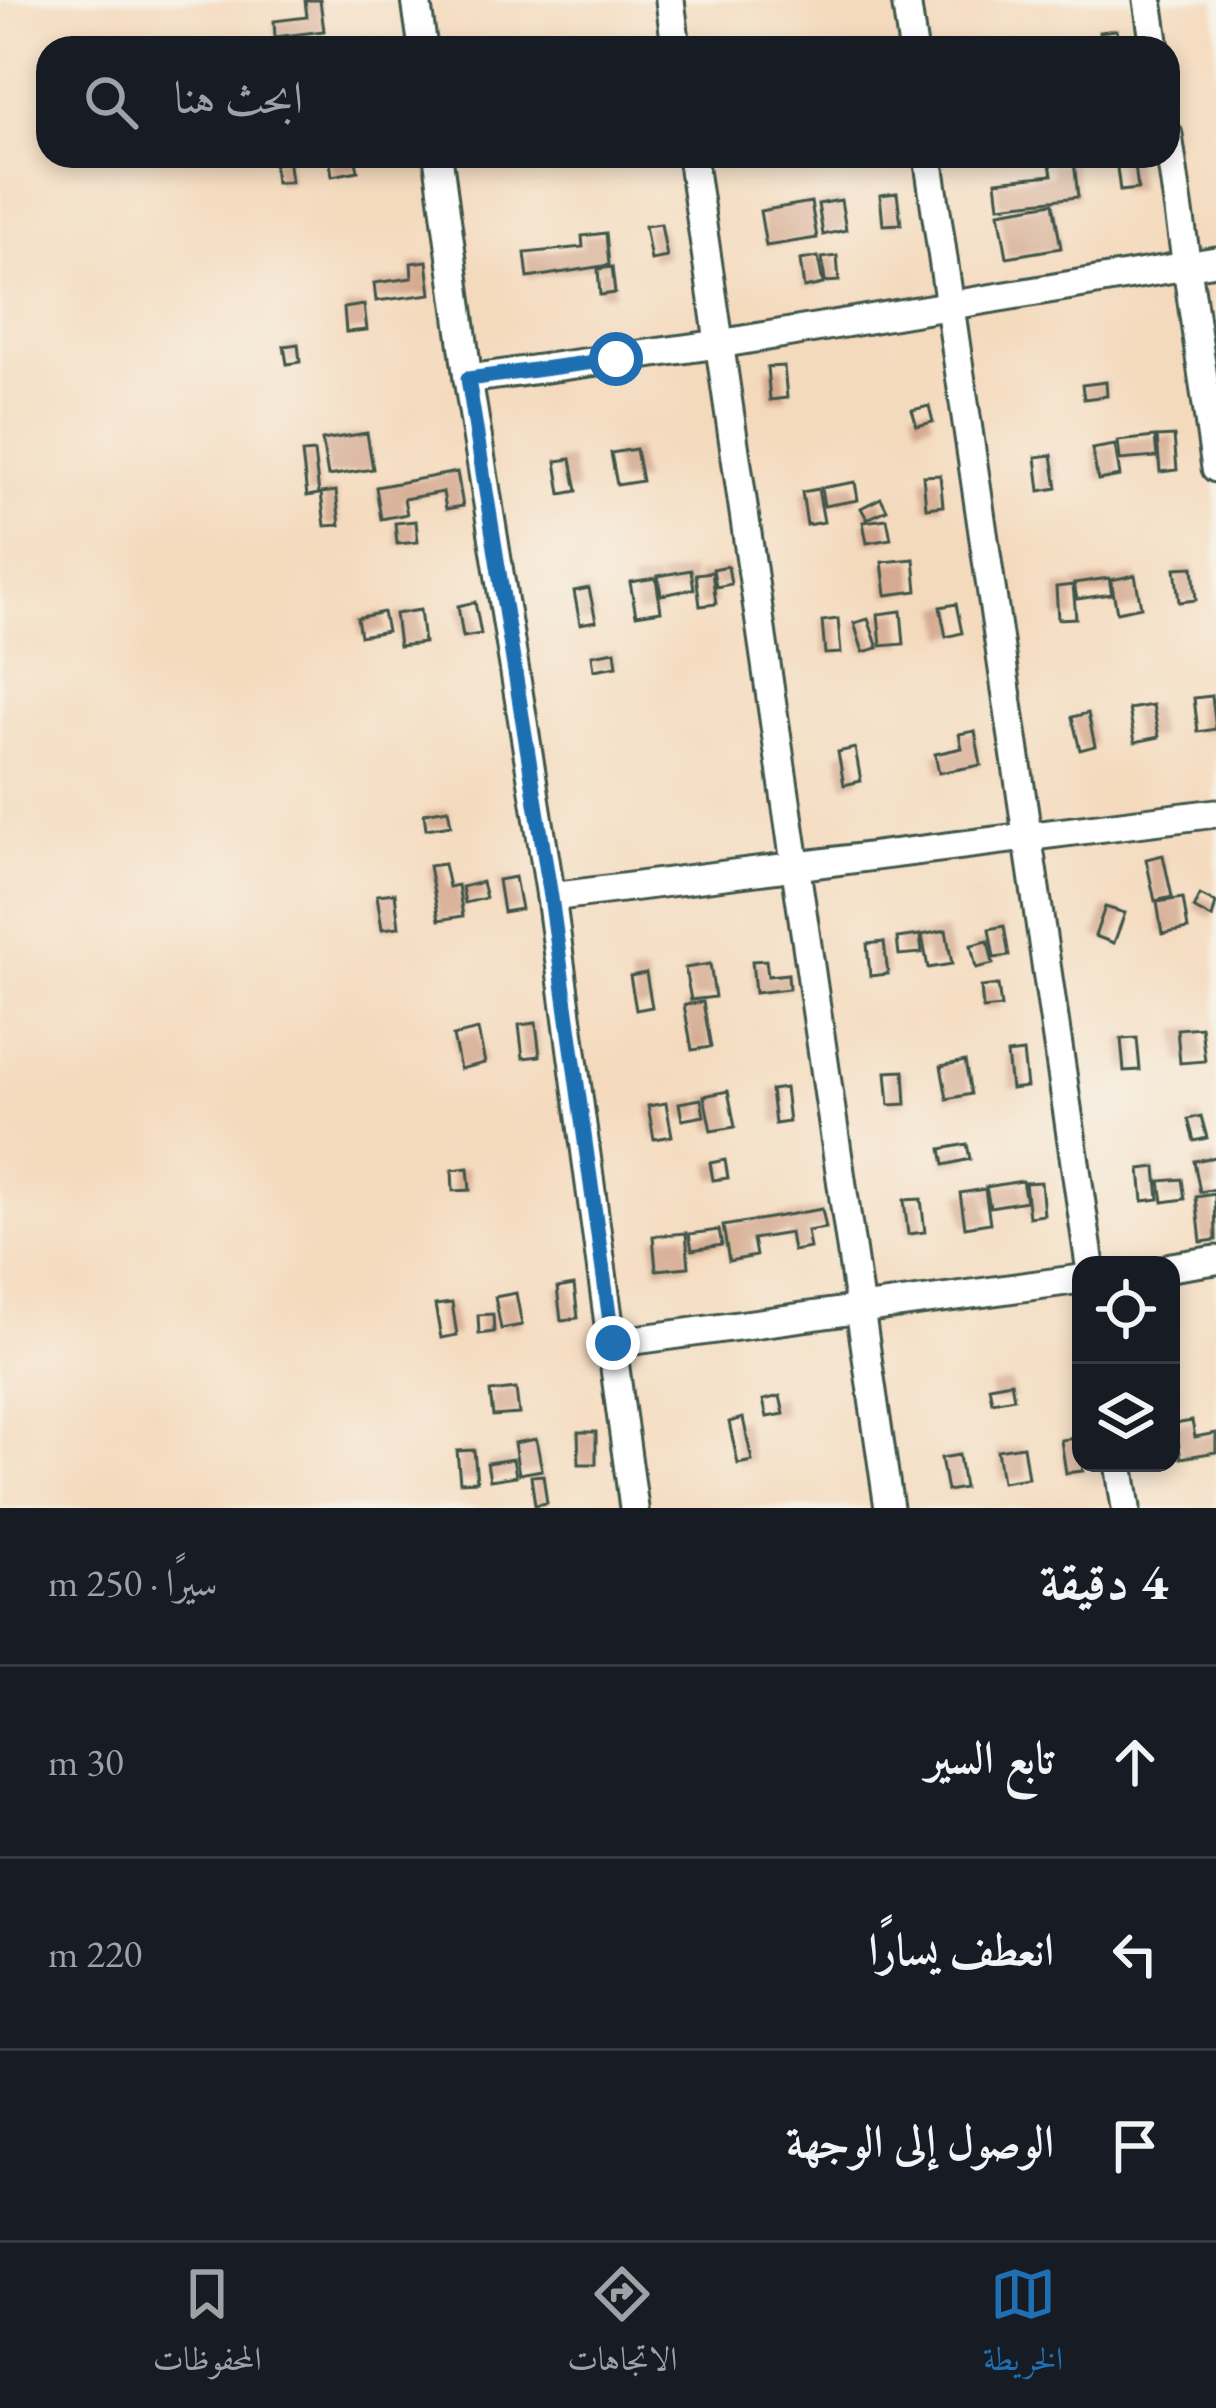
<!DOCTYPE html>
<html lang="ar">
<meta charset="utf-8">
<style>
body{margin:0;font-family:"EB Garamond",Amiri,serif;background:#242831;color:#f1f3f6;direction:rtl}
.controls{position:absolute;right:36px;bottom:36px;display:grid;overflow:hidden;border-radius:24px;box-shadow:0 6px 18px #0003}
.controls button{width:108px;height:108px;display:grid;place-items:center;padding:0;border:0;border-bottom:3px solid #363941;background:#171b24;color:#f1f3f6;font:60px sans-serif}
.stop{position:absolute;width:36px;height:36px;margin:-27px;border:9px solid #1f6fb2;border-radius:50%;background:#fff}
.stop.end{background:#1f6fb2;border-color:#fff;box-shadow:0 3px 12px #0008}
.list{margin:0;padding:0;list-style:none}
h2{display:flex;justify-content:space-between;align-items:center;height:156px;margin:0;padding:0 48px;font-size:51px}
h2 small{font-size:39px;font-weight:400;color:#9ea1a6}
.list li{display:grid;grid-template-columns:78px 1fr auto;gap:36px;align-items:center;box-sizing:border-box;height:192px;padding:0 48px;border-top:3px solid #363941}
.list b{display:block;font-size:45px;white-space:nowrap}
.list em{font-size:39px;font-style:normal;color:#9ea1a6}
.icon{flex:none;width:66px;height:66px;fill:none;stroke:currentColor;stroke-width:2;stroke-linecap:round;stroke-linejoin:round}
.map{position:relative;flex:none;width:1216px;height:1508px;overflow:hidden;direction:ltr}
.search{position:absolute;background:#171b24;box-shadow:0 6px 18px #0003;left:36px;right:36px;top:36px;height:132px;display:flex;align-items:center;gap:30px;box-sizing:border-box;padding:0 42px;border-radius:36px;color:#9ea1a6;font-size:45px}
.sheet{height:732px;background:#171b24}
nav{display:flex;justify-content:space-around;align-items:center;box-sizing:border-box;height:168px;border-top:3px solid #363941;background:#171b24;font-size:33px;color:#9ea1a6}
nav a{display:grid;justify-items:center;gap:6px}
nav .on{color:#1f6fb2}
.map>svg:first-child{display:block}
.building{fill:#d5aa91}
.lines{fill:none;stroke-linecap:round;stroke-linejoin:round}
.street-casing{stroke:#3f5549;stroke-width:33}
.street{stroke:#fff;stroke-width:27}
.route{stroke:#1f6fb2;stroke-width:15}
</style>
<div class="map">
<svg width="1216" height="1508" viewBox="0 0 1216 1508">
<rect width="100%" height="100%" fill="#f7f3e8"/>
<filter id="ink" filterUnits="userSpaceOnUse"><feTurbulence type="fractalNoise" baseFrequency=".00833" numOctaves="2"/><feDisplacementMap in="SourceGraphic" scale="24" xChannelSelector="R" yChannelSelector="G"/><feConvolveMatrix kernelMatrix="1 2 1 2 8 2 1 2 1" color-interpolation-filters="sRGB"/></filter>
<filter id="wash" filterUnits="userSpaceOnUse"><feTurbulence type="fractalNoise" baseFrequency=".004" numOctaves="4" result="noise"/><feDisplacementMap in="SourceGraphic" scale="48" xChannelSelector="R" yChannelSelector="G"/><feGaussianBlur stdDeviation="2.7" result="paint"/><feColorMatrix in="noise" values="0 0 0 0 0 0 0 0 0 0 0 0 0 0 0 0 0 1.4 0 .05"/><feComposite in="paint" operator="in"/></filter>
<g filter="url(#wash)">
<rect width="100%" height="100%" fill="#f4dabd"/>
<g id="blocks">
<g class="building">
<path d="M305,0h15l4,31 -49,6 -1,-16 33,-4z"/>
<path d="M1117,30l1,18h-17l-2,-16z"/>
<path d="M273,156h15l3,26 -15,1z"/>
<path d="M329,156h26l3,15 -26,5z"/>
<path d="M1134,158l4,31 -18,2 -4,-31z"/>
<path d="M1074,161l4,36 -79,9 -3,-25 56,-6 -2,-11z"/>
<path d="M897,193l4,31 -18,1 -3,-30z"/>
<path d="M841,200l5,30 -23,5 -5,-31z"/>
<path d="M811,202l6,36 -51,8 -6,-35z"/>
<path d="M1053,203l8,45 -54,9 -8,-45z"/>
<path d="M661,224l6,33 -16,3 -6,-34z"/>
<path d="M606,233l3,32 -81,13 -3,-25 58,-6 -1,-11z"/>
<path d="M837,256l2,25 -14,1 -3,-24z"/>
<path d="M818,257l5,27 -19,4 -4,-28z"/>
<path d="M427,261l4,33 -55,7 -2,-18 38,-5 -1,-15z"/>
<path d="M612,267l3,26 -15,2 -2,-26z"/>
<path d="M364,305l3,25 -21,2 -2,-24z"/>
<path d="M298,344l2,18 -13,2 -3,-18z"/>
<path d="M784,366l3,32 -17,2 -3,-33z"/>
<path d="M1106,382l1,14 -23,3 -2,-14z"/>
<path d="M929,406l4,16 -16,4 -5,-16z"/>
<path d="M367,433l6,36 -45,7 -6,-36z"/>
<path d="M1174,436l3,34 -17,2 -3,-35z"/>
<path d="M1155,437l2,20 -37,3 -2,-19z"/>
<path d="M1115,445l5,31 -22,4 -6,-31z"/>
<path d="M636,449l6,32 -25,4 -6,-32z"/>
<path d="M314,452l5,42 -12,2 -5,-43z"/>
<path d="M1052,455l5,33 -17,3 -4,-34z"/>
<path d="M571,459l6,32 -16,3 -5,-33z"/>
<path d="M457,472l6,34 -17,3 -3,-17 -39,7 3,15 -26,5 -5,-32z"/>
<path d="M940,475l3,31 -17,2 -3,-32z"/>
<path d="M855,482l3,18 -34,6 -3,-18z"/>
<path d="M818,489l6,33 -17,3 -5,-33z"/>
<path d="M336,491l4,34 -15,1 -4,-33z"/>
<path d="M881,498l6,12 -20,9 -6,-11z"/>
<path d="M887,519l4,20 -24,4 -4,-21z"/>
<path d="M416,521l2,21 -21,2 -2,-21z"/>
<path d="M914,559l3,32 -31,4 -4,-33z"/>
<path d="M728,566l3,18 -15,3 -3,-18z"/>
<path d="M1193,567l3,33 -17,2 -4,-34z"/>
<path d="M691,570l3,19 -33,6 -3,-19z"/>
<path d="M712,572l4,32 -16,2 -4,-32z"/>
<path d="M1135,575l6,32 -24,5 -6,-32z"/>
<path d="M656,578l5,33 -25,4 -6,-33z"/>
<path d="M1109,578l3,16 -35,5 -3,-16z"/>
<path d="M1073,585l3,33 -18,1 -2,-32z"/>
<path d="M589,588l7,33 -16,3 -6,-33z"/>
<path d="M475,602l6,32 -18,3 -5,-31z"/>
<path d="M956,604l6,29 -16,4 -6,-30z"/>
<path d="M420,610l4,33 -25,3 -4,-32z"/>
<path d="M901,611l3,33 -23,2 -3,-32z"/>
<path d="M383,612l4,19 -27,5 -3,-18z"/>
<path d="M838,619l3,34 -16,1 -3,-33z"/>
<path d="M868,619l10,29 -15,4 -9,-29z"/>
<path d="M615,651l2,15 -23,4 -2,-15z"/>
<path d="M1212,696l4,33 -18,3 -4,-34z"/>
<path d="M1153,705l6,32 -24,5 -6,-33z"/>
<path d="M1088,713l7,33 -15,4 -8,-33z"/>
<path d="M975,731l6,34 -42,8 -4,-19 27,-6 -3,-14z"/>
<path d="M855,748l6,33 -17,4 -6,-33z"/>
<path d="M448,809l3,16 -25,4 -2,-16z"/>
<path d="M1163,855l9,42 -17,4 -9,-42z"/>
<path d="M444,864l5,23 9,-2 5,31 -24,4 -10,-54z"/>
<path d="M515,877l6,32 -18,3 -5,-32z"/>
<path d="M482,882l4,16 -21,5 -3,-16z"/>
<path d="M395,893l4,34 -17,2 -5,-34z"/>
<path d="M1200,895l16,8 -4,15 -19,-10z"/>
<path d="M1183,898l5,31 -26,5 -5,-32z"/>
<path d="M1105,907l20,6 -11,30 -19,-7z"/>
<path d="M1004,926l5,30 -15,2 -5,-29z"/>
<path d="M946,930l6,34 -24,4 -6,-33z"/>
<path d="M920,935l2,18 -23,2 -2,-17z"/>
<path d="M988,941l5,23 -17,4 -5,-23z"/>
<path d="M884,942l4,32 -18,2 -3,-32z"/>
<path d="M766,960l2,16 20,-2 1,15 -34,4 -3,-32z"/>
<path d="M710,964l5,33 -24,3 -6,-32z"/>
<path d="M646,973l6,34 -16,3 -6,-34z"/>
<path d="M998,985l3,22 -18,2 -2,-22z"/>
<path d="M703,1002l8,45 -19,3 -8,-45z"/>
<path d="M536,1023l4,33 -17,2 -4,-33z"/>
<path d="M1201,1027l4,34 -25,2 -3,-34z"/>
<path d="M478,1030l7,33 -25,6 -7,-33z"/>
<path d="M1137,1038l3,32 -16,1 -3,-32z"/>
<path d="M1023,1052l4,35 -16,2 -4,-35z"/>
<path d="M965,1061l6,33 -24,5 -6,-33z"/>
<path d="M904,1071l2,33 -17,1 -3,-33z"/>
<path d="M785,1088l4,34 -14,2 -4,-34z"/>
<path d="M728,1091l7,36 -24,4 -7,-35z"/>
<path d="M701,1099l3,17 -22,4 -3,-17z"/>
<path d="M666,1103l6,33 -18,3 -6,-33z"/>
<path d="M1201,1116l6,22 -13,3 -6,-22z"/>
<path d="M967,1144l3,15 -26,6 -3,-16z"/>
<path d="M1216,1157v32l-16,3 -6,-31z"/>
<path d="M725,1160l3,18 -15,2 -3,-17z"/>
<path d="M1156,1167l3,32 -16,2 -3,-32z"/>
<path d="M468,1168l2,22 -17,1 -1,-21z"/>
<path d="M1182,1179l3,20 -22,3 -3,-21z"/>
<path d="M1022,1181l4,20 -36,6 -4,-20z"/>
<path d="M1041,1182l3,33 -15,2 -4,-34z"/>
<path d="M985,1189l5,34 -25,4 -5,-34z"/>
<path d="M1215,1194l1,46 -15,2 -5,-45z"/>
<path d="M921,1199l4,33 -17,2 -4,-34z"/>
<path d="M822,1209l4,19 -19,3 3,17 -17,3 -3,-18 -37,6 3,17 -27,5 -6,-35z"/>
<path d="M719,1230l3,15 -30,5 -3,-16z"/>
<path d="M686,1233l3,34 -33,3 -3,-34z"/>
<path d="M574,1285l4,33 -17,2 -4,-32z"/>
<path d="M516,1293l6,32 -21,4 -6,-32z"/>
<path d="M452,1303l5,32 -16,3 -6,-33z"/>
<path d="M493,1314l1,18 -15,2 -1,-19z"/>
<path d="M1011,1382l3,16 -22,4 -3,-16z"/>
<path d="M516,1389l3,25 -26,2 -3,-24z"/>
<path d="M780,1396l4,18 -17,3 -4,-17z"/>
<path d="M743,1418l9,43 -14,3 -9,-42z"/>
<path d="M1192,1421l3,16 21,-4v19l-35,6 -6,-34z"/>
<path d="M578,1432h18v32h-17z"/>
<path d="M1078,1438l5,33 -17,2 -5,-33z"/>
<path d="M536,1439l6,31 -23,4 -5,-31z"/>
<path d="M1023,1446l5,32 -26,4 -5,-32z"/>
<path d="M474,1450l3,31 -17,1 -3,-31z"/>
<path d="M959,1455l5,33 -17,3 -6,-33z"/>
<path d="M513,1459l3,17 -26,4 -3,-17z"/>
<path d="M543,1475l4,28 -12,2 -4,-29z"/>
</g>
</g>
</g>
<g filter="url(#ink)">
<use href="#blocks" fill-opacity="0" stroke="#3f5549" stroke-width="3"/>
<g class="lines">
<defs>
<g id="street">
<path d="M416,0l7,48"/>
<path d="M670,0l6,48"/>
<path d="M906,0l7,48"/>
<path d="M1148,0l7,48"/>
<path d="M1168,135l48,333"/>
<path d="M438,156l30,223 83,518 83,611"/>
<path d="M692,156l197,1352"/>
<path d="M928,156l162,1109"/>
<path d="M468,379l251,-35 497,-83"/>
<path d="M551,897l665,-84"/>
<path d="M1171,1267l45,-7"/>
<path d="M613,1343l468,-64"/>
<path d="M1119,1463l7,45"/>
</g>
</defs>
<use href="#street" class="street-casing"/>
<use href="#street" class="street"/>
</g>
</g>
<g class="lines" filter="url(#ink)">
<path class="route" d="M613,1343l-62,-446 -83,-518 148,-20"/>
</g>
</svg>
<div class="controls">
<button><svg class="icon" aria-label="locate" viewBox="0 0 24 24"><circle cx="12" cy="12" r="6"/><path d="M12 2v4M12 18v4M2 12h4M18 12h4"/></svg></button>
<button><svg class="icon" aria-label="layers" viewBox="0 0 24 24"><path d="M12 4l9 5-9 5-9-5zM3 14l9 5 9-5"/></svg></button>
</div>
<div class="stop" style="left:616px;top:359px"></div>
<div class="stop end" style="left:613px;top:1343px"></div>
<div class="search"><svg class="icon" aria-label="search" viewBox="0 0 24 24"><circle cx="10" cy="10" r="6"/><path d="M15 15l6 6"/></svg>ابحث هنا</div>
</div>
<section class="sheet">
<h2>4 دقيقة<small>سيرًا · 250 m</small></h2>
<ul class="list">
<li><svg class="icon" aria-label="ahead" viewBox="0 0 24 24"><path d="M12 20V5M6 11l6-6 6 6"/></svg><div><b>تابع السير</b></div><em>30 m</em></li>
<li><svg class="icon" aria-label="left" viewBox="0 0 24 24"><path d="M17 20v-9H6M10 6l-5 5 5 5"/></svg><div><b>انعطف يسارًا</b></div><em>220 m</em></li>
<li><svg class="icon" aria-label="arrive" viewBox="0 0 24 24"><path d="M6 21V4h12l-3 4 3 4H6"/></svg><div><b>الوصول إلى الوجهة</b></div></li>
</ul>
</section>
<nav>
<a class="on"><svg class="icon" aria-label="map" viewBox="0 0 24 24"><path d="M3 6l6-2 6 2 6-2v14l-6 2-6-2-6 2zM9 4v14M15 6v14"/></svg>الخريطة</a>
<a><svg class="icon" aria-label="directions" viewBox="0 0 24 24"><path d="M12 3l9 9-9 9-9-9zM9 14v-3h6M13 9l2 2-2 2"/></svg>الاتجاهات</a>
<a><svg class="icon" aria-label="saved" viewBox="0 0 24 24"><path d="M7 4h10v16l-5-4-5 4z"/></svg>المحفوظات</a>
</nav>
